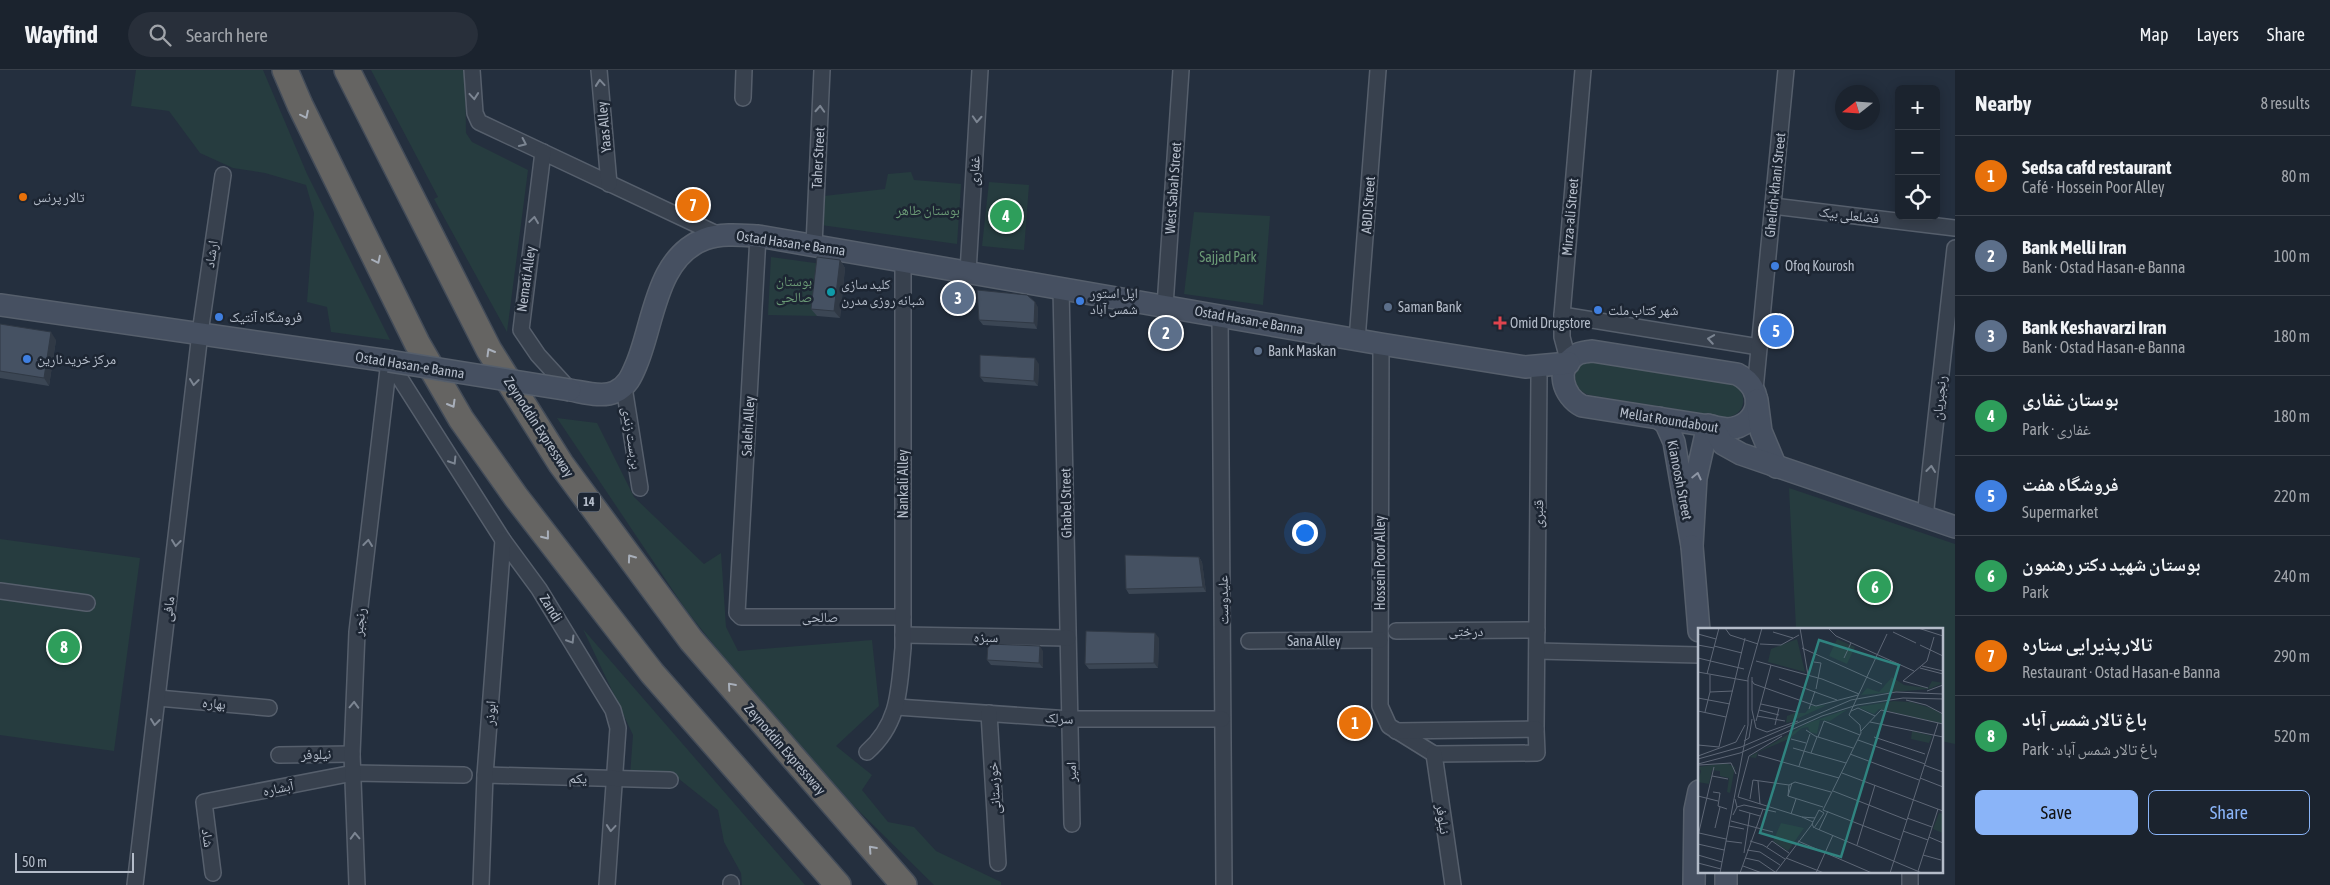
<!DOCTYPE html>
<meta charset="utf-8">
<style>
body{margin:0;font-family:"Asap Condensed","Noto Naskh Arabic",sans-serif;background:#282f3a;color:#f1f3f6}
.controls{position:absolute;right:15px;top:15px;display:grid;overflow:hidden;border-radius:8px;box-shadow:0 2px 12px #0003}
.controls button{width:45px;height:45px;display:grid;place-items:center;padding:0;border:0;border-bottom:1px solid #39404a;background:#1b232e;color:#f1f3f6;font:25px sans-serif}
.compass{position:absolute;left:1835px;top:15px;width:45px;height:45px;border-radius:50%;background:#1b232e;box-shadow:0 2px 12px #0003;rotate:253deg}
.scale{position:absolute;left:15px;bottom:12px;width:119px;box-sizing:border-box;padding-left:5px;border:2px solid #b4bcc9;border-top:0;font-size:14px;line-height:18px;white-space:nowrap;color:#b4bcc9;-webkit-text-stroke:4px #1d2633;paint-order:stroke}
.you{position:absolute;left:1304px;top:462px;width:18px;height:18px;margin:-12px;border:4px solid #fff;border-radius:50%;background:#1a73e8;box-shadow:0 0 0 8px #1a73e833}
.badge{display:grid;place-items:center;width:32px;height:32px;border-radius:50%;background:#8ab4f8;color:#fff;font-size:16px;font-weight:700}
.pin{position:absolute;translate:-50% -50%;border:2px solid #fff;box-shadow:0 1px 5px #0006}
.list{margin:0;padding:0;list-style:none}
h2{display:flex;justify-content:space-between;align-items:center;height:65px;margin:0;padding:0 20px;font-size:21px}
h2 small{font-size:16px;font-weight:400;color:#a0a4aa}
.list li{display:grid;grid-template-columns:32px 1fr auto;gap:15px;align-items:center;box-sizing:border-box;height:80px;padding:0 20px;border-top:1px solid #39404a}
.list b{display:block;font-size:19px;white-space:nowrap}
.list p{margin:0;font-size:16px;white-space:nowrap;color:#a0a4aa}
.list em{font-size:16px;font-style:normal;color:#a0a4aa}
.actions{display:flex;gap:10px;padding:15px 20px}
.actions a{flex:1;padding:11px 0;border:1px solid #8ab4f8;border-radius:8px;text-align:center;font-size:18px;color:#8ab4f8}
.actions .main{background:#8ab4f8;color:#111}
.icon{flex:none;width:28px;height:28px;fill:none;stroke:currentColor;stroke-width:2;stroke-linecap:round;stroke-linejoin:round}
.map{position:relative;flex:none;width:1955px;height:815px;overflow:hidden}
header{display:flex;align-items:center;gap:30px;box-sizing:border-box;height:70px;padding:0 25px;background:#1b232e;border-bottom:1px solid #39404a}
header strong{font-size:24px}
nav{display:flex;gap:28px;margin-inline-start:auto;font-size:18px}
.search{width:350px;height:45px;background:#282f3a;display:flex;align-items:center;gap:12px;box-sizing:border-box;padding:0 18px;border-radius:28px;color:#a0a4aa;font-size:19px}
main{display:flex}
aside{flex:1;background:#1b232e}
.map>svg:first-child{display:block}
.green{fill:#263c3f}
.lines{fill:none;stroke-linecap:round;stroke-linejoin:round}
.minor-casing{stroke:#565f6c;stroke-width:18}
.secondary-casing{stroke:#565f6c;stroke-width:24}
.trunk-casing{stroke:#434c59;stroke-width:28}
.minor{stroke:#38414e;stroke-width:15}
.secondary{stroke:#465061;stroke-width:21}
.trunk{stroke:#656462;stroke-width:25}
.secondary-bridge-casing{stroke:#565f6c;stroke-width:24;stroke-linecap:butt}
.secondary-bridge{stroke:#465061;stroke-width:21}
.wall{fill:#3b4654}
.shaded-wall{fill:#303945}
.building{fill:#455162;stroke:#303945}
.oneway{stroke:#7c8592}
.oneway2{stroke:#a8afba}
.oneway3{stroke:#8e96a5}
.food-dot{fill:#e8710a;stroke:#1d2633;stroke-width:2}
.shop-dot{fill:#3f7fe0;stroke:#1d2633;stroke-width:2}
.culture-dot{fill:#0f9aa8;stroke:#1d2633;stroke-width:2}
.service-dot{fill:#5c6f8a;stroke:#1d2633;stroke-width:2}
.health-dot{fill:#e0444e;stroke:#1d2633;stroke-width:2}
.labels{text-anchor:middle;stroke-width:5;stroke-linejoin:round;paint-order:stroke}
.shield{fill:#1d2633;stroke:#878f9c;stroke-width:1}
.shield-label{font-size:12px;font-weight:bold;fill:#b4bcc9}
.street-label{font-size:14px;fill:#b4bcc9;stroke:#1d2633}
.poi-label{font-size:14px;fill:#b4bcc9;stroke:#1d2633;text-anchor:start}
.park-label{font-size:14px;fill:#6b9a76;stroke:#1d2633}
.inset-road{fill:none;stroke:#5e6776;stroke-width:1}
.view{fill:#308480;fill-opacity:0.15;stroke:#308480;stroke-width:2.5}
.inset-edge{fill:none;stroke:#b4bcc9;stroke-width:2.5}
</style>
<header>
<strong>Wayfind</strong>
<div class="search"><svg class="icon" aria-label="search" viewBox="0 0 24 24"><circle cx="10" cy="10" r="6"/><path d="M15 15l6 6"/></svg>Search here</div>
<nav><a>Map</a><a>Layers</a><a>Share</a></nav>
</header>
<main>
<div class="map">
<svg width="1955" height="815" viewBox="0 0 1955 815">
<rect width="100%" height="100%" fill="#242f3e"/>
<g class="green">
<path d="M136,0h127l44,104 83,166 -59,-8 -4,-25 -20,-5 7,-89 -8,-28 -41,-12 -32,-5 -33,-15 -31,-42 -38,-5z"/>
<path d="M371,0h94l1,63 6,9 56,28 -21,162 -73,-133 4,-2z"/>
<path d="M911,102l3,8 47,4 -4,60 -136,-19 3,-29 61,-7 3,-15z"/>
<path d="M989,112l40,3 -5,65 -42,-4z"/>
<path d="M1194,142l76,4 -7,89 -79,-11z"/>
<path d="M771,187l51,7 -5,52 -49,-1z"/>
<path d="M1589,291l144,23c17,10 12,33 -8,33l-136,-22c-18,-6 -19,-28 0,-34z"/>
<path d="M557,348l40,5 37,74 70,67 17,-11 5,74 12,24 134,-11 7,66 -43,40 36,29 -10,15 26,32 26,5 22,24 65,31v3h-67l-135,-133 -113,-142z"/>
<path d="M1789,418l166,56v200l-14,-3v-112h-145z"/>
<path d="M0,469l140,19 -26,193 -114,-16z"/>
<path d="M583,559l222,256h-63l-1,-12 -17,-31 -6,-32 -44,-35 -44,1 3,-41z"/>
</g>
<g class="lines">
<defs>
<g id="minor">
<path d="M472,0l3,43 4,9 242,114"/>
<path d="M599,0l10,114"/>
<path d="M743,28l1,-28"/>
<path d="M543,82l-22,178 17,25 32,35"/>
<path d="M1773,136l182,22"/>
<path d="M758,166l-21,377 4,4h162"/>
<path d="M814,175l8,-175"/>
<path d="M968,202l12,-202"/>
<path d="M1061,218l11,536"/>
<path d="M1165,236l16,-236"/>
<path d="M1220,245l4,570"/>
<path d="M1562,245l197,32"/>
<path d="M1357,270l21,-270"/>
<path d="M1381,274l-1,362 9,20 45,28"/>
<path d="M389,291l114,179 36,49 74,121 5,18 -11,157"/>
<path d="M1569,293l-7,-26v-22l21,-245"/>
<path d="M624,317l16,101"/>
<path d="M1755,320l31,-320"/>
<path d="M1925,447l30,-269"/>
<path d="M0,521l87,12"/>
<path d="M1396,561l141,-1"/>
<path d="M903,565l165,3"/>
<path d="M1249,571l131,-1"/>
<path d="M1537,581l162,4"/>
<path d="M158,628l111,10"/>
<path d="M897,637l173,12h152"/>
<path d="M989,643l9,150"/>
<path d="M1536,659l3,-352"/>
<path d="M1396,661l140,-2 1,24 -103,1"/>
<path d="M867,682c33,-29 32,-63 36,-104v-388"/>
<path d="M1434,684l19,131"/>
<path d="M279,685l73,-1"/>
<path d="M485,705l185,5"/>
<path d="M1910,801v14"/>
<path d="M213,803l-9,-71 149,-29 111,2"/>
<path d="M731,813v2"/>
<path d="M135,815l65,-552 23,-158"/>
<path d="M357,815l-5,-131 5,-122 32,-271"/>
<path d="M481,815l4,-110 18,-235"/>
</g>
<g id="secondary">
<path d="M0,235l389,56"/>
<path d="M1592,281l145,23c30,15 24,52 -9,55l-146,-23c-19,-10 -28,-38 -6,-51 4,-3 11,-3 16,-4z"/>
<path d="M570,320c13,2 32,8 45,2 13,-6 17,-17 22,-29 17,-41 19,-106 68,-124 16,-6 36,-4 53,-3l623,108 144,23 44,-4"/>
<path d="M1757,330l4,31 15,36"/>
<path d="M1659,348l7,6 8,18 18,104 4,-68 12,-53"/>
<path d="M1712,356l11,18 18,10 214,73"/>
<path d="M1692,476l7,85"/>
<path d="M1726,801v14"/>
<path d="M1694,815l1,-75 4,-19"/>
</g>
<g id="trunk">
<path d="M285,0l15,35 117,238 44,76 55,78 136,176 186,212"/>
<path d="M347,0l142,280 72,114 130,176 213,245"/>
</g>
</defs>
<use href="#minor" class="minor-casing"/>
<use href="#secondary" class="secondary-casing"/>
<use href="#trunk" class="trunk-casing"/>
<use href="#minor" class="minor"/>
<use href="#secondary" class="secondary"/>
<use href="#trunk" class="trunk"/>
<defs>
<path id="secondary-bridge" d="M389,291l181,29"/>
</defs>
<use href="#secondary-bridge" class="secondary-bridge-casing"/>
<use href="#secondary-bridge" class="secondary-bridge"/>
</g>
<g class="wall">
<path d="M840,190l5,8 -5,50 -23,-2 -6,-7z"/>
<path d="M1038,237l-1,22 -54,-4 -4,-5z"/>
<path d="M0,254l56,16 -7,46 -49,-8z"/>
<path d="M1039,294l-1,22 -54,-4 -4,-5z"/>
<path d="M1199,487l3,5 4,30 -77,2 -3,-5z"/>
<path d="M1159,568l-1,30 -69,1 -4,-5z"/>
<path d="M1043,581v17l-52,-3 -4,-5z"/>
</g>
<g class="shaded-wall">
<path d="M840,190l5,8 -5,50 -6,-7z"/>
<path d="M1035,232l3,5 -1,22 -3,-6z"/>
<path d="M51,262l5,8 -7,46 -5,-8z"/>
<path d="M1035,288l4,6 -1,22 -4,-5z"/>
<path d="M1199,487l3,5 4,30 -3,-5z"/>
<path d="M1155,563l4,5 -1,30 -4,-5z"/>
<path d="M1040,576l3,5v17l-4,-5z"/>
</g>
<g class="building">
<path d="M817,187l23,3 -6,51 -23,-2z"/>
<path d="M977,220l50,5 8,7 -1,21 -55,-3z"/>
<path d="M0,254l51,8 -7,46 -44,-7z"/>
<path d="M980,285l55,3 -1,23 -54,-4z"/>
<path d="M1125,485l74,2 4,30 -77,2z"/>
<path d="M1086,561l69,2 -1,30 -69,1z"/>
<path d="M988,574l52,2 -1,17 -52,-3z"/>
</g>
<defs><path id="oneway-chevron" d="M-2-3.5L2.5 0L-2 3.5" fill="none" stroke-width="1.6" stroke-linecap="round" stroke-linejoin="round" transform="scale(1.25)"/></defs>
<g class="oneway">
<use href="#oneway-chevron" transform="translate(600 13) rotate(-95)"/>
<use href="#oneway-chevron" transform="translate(474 26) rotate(85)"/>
<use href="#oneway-chevron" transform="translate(820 39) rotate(-87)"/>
<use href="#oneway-chevron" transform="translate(977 49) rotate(93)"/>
<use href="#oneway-chevron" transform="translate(523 73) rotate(25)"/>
<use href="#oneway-chevron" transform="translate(534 150) rotate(-82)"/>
<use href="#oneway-chevron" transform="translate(1711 269) rotate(-171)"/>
<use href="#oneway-chevron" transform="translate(194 312) rotate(97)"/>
<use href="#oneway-chevron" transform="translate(453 391) rotate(58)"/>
<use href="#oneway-chevron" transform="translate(1931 399) rotate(-84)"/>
<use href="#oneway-chevron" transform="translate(176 473) rotate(97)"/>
<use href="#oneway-chevron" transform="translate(368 473) rotate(-83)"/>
<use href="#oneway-chevron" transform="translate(571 570) rotate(58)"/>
<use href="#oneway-chevron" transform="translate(354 635) rotate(-88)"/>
<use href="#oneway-chevron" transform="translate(155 652) rotate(97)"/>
<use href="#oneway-chevron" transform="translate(611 758) rotate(95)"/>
<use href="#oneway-chevron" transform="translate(355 766) rotate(-92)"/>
</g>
<g class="oneway2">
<use href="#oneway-chevron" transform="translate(305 45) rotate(64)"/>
<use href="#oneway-chevron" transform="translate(377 190) rotate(64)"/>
<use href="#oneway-chevron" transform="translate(490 282) rotate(-120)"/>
<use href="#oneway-chevron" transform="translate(452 334) rotate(60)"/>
<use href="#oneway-chevron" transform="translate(546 466) rotate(52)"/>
<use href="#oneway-chevron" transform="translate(631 488) rotate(-126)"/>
<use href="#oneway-chevron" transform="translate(731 616) rotate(-131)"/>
<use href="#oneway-chevron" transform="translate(872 779) rotate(-132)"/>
</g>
<use class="oneway3" href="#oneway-chevron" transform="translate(1697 406) rotate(-77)"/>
<circle class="food-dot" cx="23" cy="127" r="5"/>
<g class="shop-dot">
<circle cx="1775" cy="196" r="5"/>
<circle cx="1080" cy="231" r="5"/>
<circle cx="1598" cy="240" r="5"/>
<circle cx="219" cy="247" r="5"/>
<circle cx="27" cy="289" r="5"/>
</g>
<circle class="culture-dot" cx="831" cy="222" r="5"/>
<g class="service-dot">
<circle cx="1388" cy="237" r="5"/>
<circle cx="1258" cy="281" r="5"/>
</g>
<path class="health-dot" d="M1497.5 245.5h5v5h5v5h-5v5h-5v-5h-5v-5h5z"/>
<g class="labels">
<rect class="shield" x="578" y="422.5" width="22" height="19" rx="4"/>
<g class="shield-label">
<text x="589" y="436">14</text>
</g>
<g class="street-label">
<text transform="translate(604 57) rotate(-95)" y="5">Yaas Alley</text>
<text transform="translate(818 88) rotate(-87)" y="5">Taher Street</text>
<text transform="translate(974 101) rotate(-87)" y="5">غفاری</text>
<text transform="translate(1775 115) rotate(-84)" y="5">Ghelich-khani Street</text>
<text transform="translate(1173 118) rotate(-86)" y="5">West Sabah Street</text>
<text transform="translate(1368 135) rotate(-86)" y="5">ABDI Street</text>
<text transform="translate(1849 145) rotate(7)" y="5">فضلعلی بیک</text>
<text transform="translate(1570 147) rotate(-85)" y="5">Mirza-ali Street</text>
<text transform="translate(791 173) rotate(8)" y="5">Ostad Hasan-e Banna</text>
<text transform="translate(211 184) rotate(-82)" y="5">ارشاد</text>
<text transform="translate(526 209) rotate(-82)" y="5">Nemati Alley</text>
<text transform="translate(1249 250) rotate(10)" y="5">Ostad Hasan-e Banna</text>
<text transform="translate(410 295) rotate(9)" y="5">Ostad Hasan-e Banna</text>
<text transform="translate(1939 328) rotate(-84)" y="5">رنجبریان</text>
<text transform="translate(1669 350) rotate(9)" y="5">Mellat Roundabout</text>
<text transform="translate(748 356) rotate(-87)" y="5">Salehi Alley</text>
<text transform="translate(539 357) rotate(57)" y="5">Zeynoddin Expressway</text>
<text transform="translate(632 368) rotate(81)" y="5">بن‌بست زندی</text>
<text transform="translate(1680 410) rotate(79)" y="5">Kianoosh Street</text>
<text transform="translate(903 414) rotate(-90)" y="5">Nankali Alley</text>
<text transform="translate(1066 433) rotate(-91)" y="5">Ghabel Street</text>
<text transform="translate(1538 444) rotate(-89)" y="5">قنبری</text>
<text transform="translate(1380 493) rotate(-90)" y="5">Hossein Poor Alley</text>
<text transform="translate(1223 530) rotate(-91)" y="5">علیدوست</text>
<text transform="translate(551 538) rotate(58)" y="5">Zandi</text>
<text transform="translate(168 539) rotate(-83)" y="5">مافی</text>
<text x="820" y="552">صالحی</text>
<text transform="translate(359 552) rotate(-84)" y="5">رنجبر</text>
<text x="1466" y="566">درختی</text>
<text transform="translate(986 567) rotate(1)" y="5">سبزه</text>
<text x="1314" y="576">Sana Alley</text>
<text transform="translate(214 633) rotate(5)" y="5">بهاره</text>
<text transform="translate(490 643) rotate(-86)" y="5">ابوذر</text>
<text transform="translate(1059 648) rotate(3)" y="5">سرلک</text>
<text transform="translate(785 679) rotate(49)" y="5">Zeynoddin Expressway</text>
<text transform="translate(316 684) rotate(-1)" y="5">نیلوفر</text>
<text transform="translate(1071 702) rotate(-91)" y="5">امیر</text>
<text transform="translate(578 708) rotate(2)" y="5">یکم</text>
<text transform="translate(278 718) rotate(-11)" y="5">آبشاره</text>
<text transform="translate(994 718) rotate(-94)" y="5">خوزستانی</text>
<text transform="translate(1443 749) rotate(82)" y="5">نیلوفر</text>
<text transform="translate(208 768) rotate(82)" y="5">شاد</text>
</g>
<g class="poi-label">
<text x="33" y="132">تالار پرنس</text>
<text x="1785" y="201">Ofoq Kourosh</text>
<text x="841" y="219">کلید سازی<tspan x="841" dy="16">شبانه روزی مدرن</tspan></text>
<text x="1090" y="228">اپل استور<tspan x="1090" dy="16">شمس آباد</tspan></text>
<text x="1398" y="242">Saman Bank</text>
<text x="1608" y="245">شهر کتاب ملت</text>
<text x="229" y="252">فروشگاه آنتیک</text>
<text x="1510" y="258">Omid Drugstore</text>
<text x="1268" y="286">Bank Maskan</text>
<text x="37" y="294">مرکز خرید نارین</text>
</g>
<g class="park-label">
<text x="928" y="145">بوستان طاهر</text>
<text x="1228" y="192">Sajjad Park</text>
<text x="794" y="216">بوستان<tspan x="794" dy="16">صالحی</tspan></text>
</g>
</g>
<g transform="translate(1698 558)">
<rect width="245" height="245" fill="#242f3e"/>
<path d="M99,11l8,33 -37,-10 3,-13zM139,11l18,8 -8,17 -18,-8zM194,49l12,8 24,3 4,-7 11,2 -14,6 -68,6 6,-7 12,4zM196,73l17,1 23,7 9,6v9l-64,-15 -5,5 -16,-7zM129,77l-37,17 -4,1 1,-7 7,-3h11l6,-7zM150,81l-18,12 -10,-1 -3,14 -7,-2 -2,-5 -6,1 -13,11 -31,13 -2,6 -7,-1 59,-34zM214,103l20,5 -3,7 -18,-4zM28,135l9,4 -5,26 -3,-1 2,-14 -9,-2v-5l-8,-1 -3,14 -11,-2 3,-11 -3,-4zM241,185l4,1v19l-10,-4zM83,195l23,5 -16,23 -15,-10z" fill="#263c3f"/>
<path class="inset-road" d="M27,0l5,7 28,9M102,0l8,47M130,0l8,8 78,35M220,0l25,8M75,4l20,6M195,4l23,11M0,6l18,5M62,16l21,1 18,-10M0,17l16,3M222,17l23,11M16,18l28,7M104,20l80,36M0,30l46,11M146,30l7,-15M58,33l66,18 37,15M116,34l7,1 -5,26M224,38l21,5M222,40l23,6M0,44l50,9M9,46l12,-46M54,49v33l4,18 11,4 31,-11M81,51l58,21M54,53l2,3 62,22 42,-11M230,60l-25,-7 24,-20 7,-24M229,63l16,-6M12,64l23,-1M0,70l32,6M208,72l20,5 17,9M63,76l36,8M111,81l6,-18M61,82l20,5M0,83l28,6M153,83l7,-3 17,8M7,84l5,-20v-17M59,88l28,5M58,93l15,-56M172,94l73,15M77,97l4,-17M108,102l9,6 38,12M163,103l20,-21 62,14M84,108l-33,20 -11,41 64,20M120,109l6,-16 36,14M176,109l51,17M93,111l15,4M160,112l67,24M46,113l5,-3 3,-19M0,117l21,2 26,-109M95,120l53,15M113,125l6,-16M152,126l69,26M60,127l81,23M0,128l38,-14 9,-17M0,131l43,-12 110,-47 45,-8 47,2M0,136l42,-11 82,-37 35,-11 46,-7 40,1M1,137l32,-2 5,11M226,137l19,7M101,138l11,-32M144,145l101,38M14,148l16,3M222,150l23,9M60,153l2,23M91,157l6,-3 36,10M91,157l-1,11 4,-13M135,163l74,29M15,164l7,1 -2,13 9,3M0,168l20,5M90,168l35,11M52,171l3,-19 36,5M39,179l7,-2 32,7M41,182l21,6M121,182l5,3 -10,15 -2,-4zM125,182l77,30M125,182l38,-77 -1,-8 -11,-10 38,-81M93,186l5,-15M35,187l4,-8 -2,-8M209,190l25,9M33,193l42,11M115,194l-11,-5 13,1M31,198l15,3M17,200l5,-21M117,200l107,45M121,202l9,-19M205,203l25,9M1,205l27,6M0,208l16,-69M231,209l14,6M28,213l16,2M52,213l13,4 22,14M100,213l74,32M0,216l26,6M159,217l18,-60M69,219l5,-6 17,12M49,222l13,2 20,13M46,225l6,-40M0,227l24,7M225,227l18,5M47,230l14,3 16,11M88,230l38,15M0,235l23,6M45,238l19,7M220,243l20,-62M22,245l28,-148v-47l14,-50M42,245l23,-64M77,245l38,-50M118,245l17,-38M192,245l48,-150"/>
<path class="view" d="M121,12l80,25 -58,192 -81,-24z"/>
<rect width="245" height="245" class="inset-edge"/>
</g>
</svg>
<div class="controls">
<button>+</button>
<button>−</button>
<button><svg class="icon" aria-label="locate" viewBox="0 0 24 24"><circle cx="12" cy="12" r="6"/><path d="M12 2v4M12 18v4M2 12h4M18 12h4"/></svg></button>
</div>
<svg class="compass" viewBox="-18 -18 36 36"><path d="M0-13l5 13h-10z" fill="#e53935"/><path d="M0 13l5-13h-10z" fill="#a0a4aa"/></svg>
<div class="scale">50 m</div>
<div class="you"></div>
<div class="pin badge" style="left:1355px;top:653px;background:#e8710a">1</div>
<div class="pin badge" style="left:1166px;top:263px;background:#5c6f8a">2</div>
<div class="pin badge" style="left:958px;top:228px;background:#5c6f8a">3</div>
<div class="pin badge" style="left:1006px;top:146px;background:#2e9e5b">4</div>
<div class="pin badge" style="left:1776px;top:261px;background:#3f7fe0">5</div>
<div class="pin badge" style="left:1875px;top:517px;background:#2e9e5b">6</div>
<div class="pin badge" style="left:693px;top:135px;background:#e8710a">7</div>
<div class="pin badge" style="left:64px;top:577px;background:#2e9e5b">8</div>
</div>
<aside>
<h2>Nearby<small>8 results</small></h2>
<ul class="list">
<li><span class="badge" style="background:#e8710a">1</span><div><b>Sedsa cafd restaurant</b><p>Café · Hossein Poor Alley</p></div><em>80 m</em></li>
<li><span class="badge" style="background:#5c6f8a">2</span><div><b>Bank Melli Iran</b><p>Bank · Ostad Hasan-e Banna</p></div><em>100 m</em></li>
<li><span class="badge" style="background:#5c6f8a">3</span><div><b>Bank Keshavarzi Iran</b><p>Bank · Ostad Hasan-e Banna</p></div><em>180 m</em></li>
<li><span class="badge" style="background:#2e9e5b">4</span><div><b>بوستان غفاری</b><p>Park · غفاری</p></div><em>180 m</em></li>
<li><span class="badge" style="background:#3f7fe0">5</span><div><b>فروشگاه هفت</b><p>Supermarket</p></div><em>220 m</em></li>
<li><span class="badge" style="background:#2e9e5b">6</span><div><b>بوستان شهید دکتر رهنمون</b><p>Park</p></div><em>240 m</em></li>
<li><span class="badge" style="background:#e8710a">7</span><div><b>تالار پذیرایی ستاره</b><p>Restaurant · Ostad Hasan-e Banna</p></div><em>290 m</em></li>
<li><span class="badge" style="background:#2e9e5b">8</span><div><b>باغ تالار شمس آباد</b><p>Park · باغ تالار شمس آباد</p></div><em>520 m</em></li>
</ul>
<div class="actions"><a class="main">Save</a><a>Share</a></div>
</aside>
</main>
